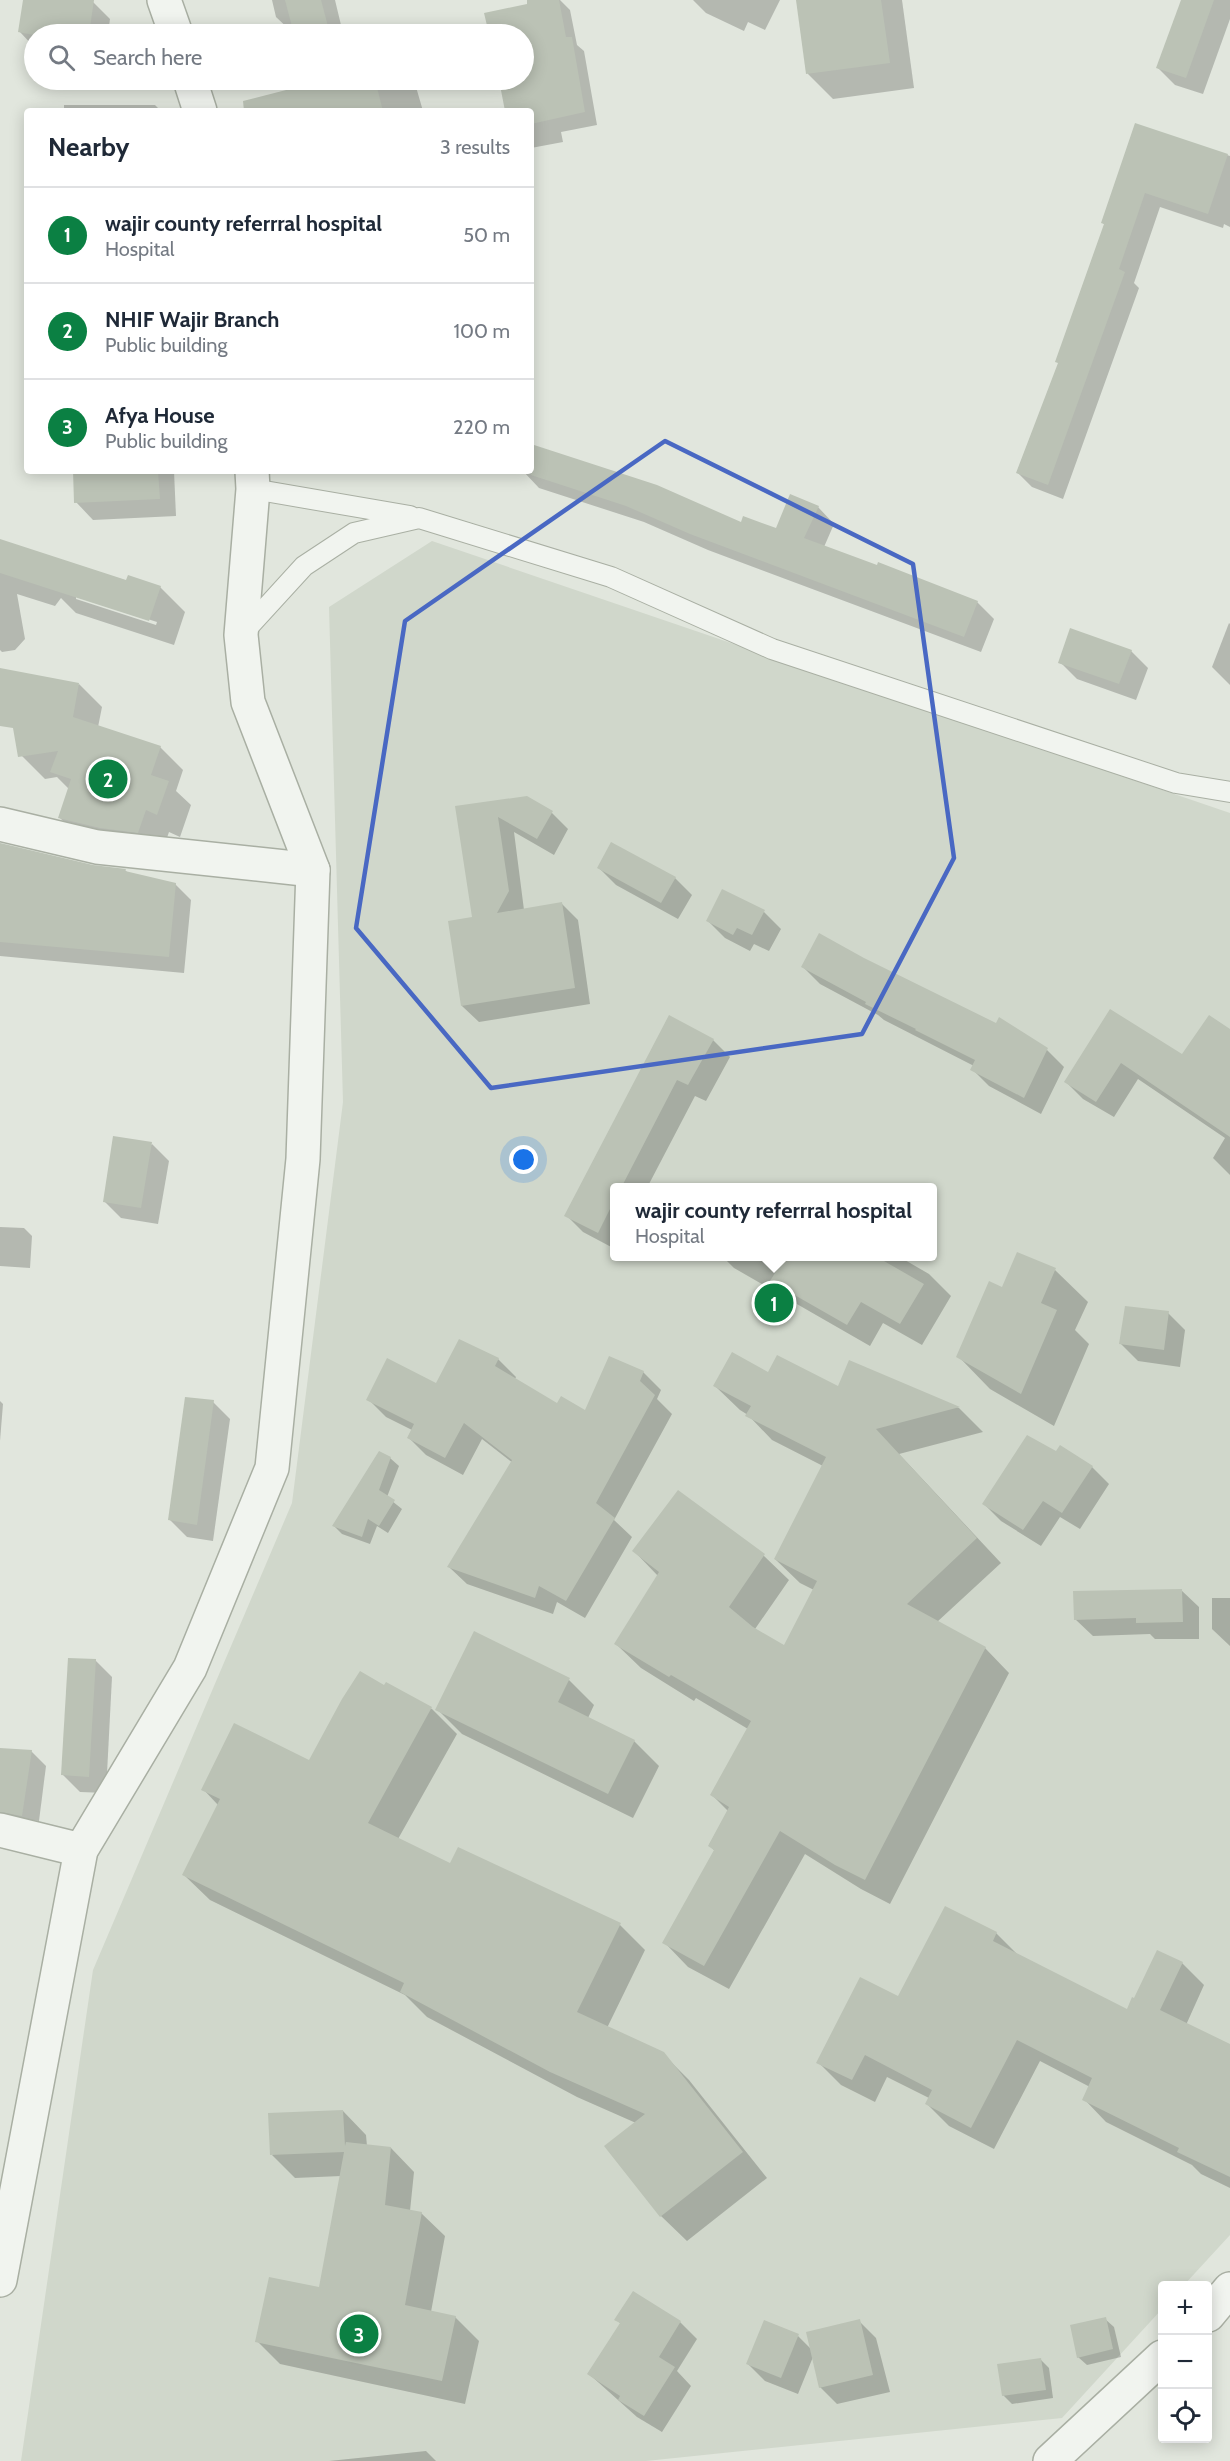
<!DOCTYPE html>
<meta charset="utf-8">
<style>
body{margin:0;font-family:Cabin,sans-serif;background:#f6f6f7;color:#1f2937}
.controls{position:absolute;right:18px;bottom:18px;display:grid;overflow:hidden;border-radius:6px;box-shadow:0 3px 15px #0003}
.controls button{width:54px;height:54px;display:grid;place-items:center;padding:0;border:0;border-bottom:2px solid #e0e1e3;background:#fff;color:#1f2937;font:30px sans-serif}
.you{position:absolute;left:524px;top:1160px;width:21px;height:21px;margin:-15px;border:4px solid #fff;border-radius:50%;background:#1a73e8;box-shadow:0 0 0 9px #1a73e833}
.badge{display:grid;place-items:center;width:39px;height:39px;border-radius:50%;background:#0b8043;color:#fff;font-size:20px;font-weight:700}
.pin{position:absolute;translate:-50% -50%;border:3px solid #fff;box-shadow:0 2px 6px #0006}
.popup{position:absolute;left:610px;top:1183px;width:327px;height:78px;box-sizing:border-box;display:grid;place-content:center;border-radius:6px;background:#fff;filter:drop-shadow(0 2px 4px #0005);font-size:20px;white-space:nowrap;color:#747a83}
.popup b{font-size:22px;color:#1f2937}
.popup::after{content:'';position:absolute;left:50%;top:100%;margin-left:-12px;border:12px solid transparent;border-top-color:#fff}
.list{margin:0;padding:0;list-style:none}
h2{display:flex;justify-content:space-between;align-items:center;height:78px;margin:0;padding:0 24px;font-size:26px}
h2 small{font-size:20px;font-weight:400;color:#747a83}
.list li{display:grid;grid-template-columns:39px 1fr auto;gap:18px;align-items:center;box-sizing:border-box;height:96px;padding:0 24px;border-top:2px solid #e0e1e3}
.list b{display:block;font-size:22px;white-space:nowrap}
.list p{margin:0;font-size:20px;white-space:nowrap;color:#747a83}
.list em{font-size:20px;font-style:normal;color:#747a83}
.icon{flex:none;width:33px;height:33px;fill:none;stroke:currentColor;stroke-width:2;stroke-linecap:round;stroke-linejoin:round}
.map{position:relative;flex:none;width:1230px;height:2461px;overflow:hidden}
.search{position:absolute;background:#fff;box-shadow:0 3px 15px #0003;left:24px;top:24px;width:510px;height:66px;display:flex;align-items:center;gap:15px;box-sizing:border-box;padding:0 21px;border-radius:33px;color:#747a83;font-size:22px}
.panel{position:absolute;background:#fff;box-shadow:0 3px 15px #0003;left:24px;top:108px;width:510px;height:366px;border-radius:6px}
.map>svg:first-child{display:block}
.built{fill:#d0d7cb;fill-rule:evenodd}
.shadow{fill:#0003;fill-rule:evenodd}
.building{fill:#bbc2b5}
.lines{fill:none;stroke-linecap:round;stroke-linejoin:round}
.service-casing{stroke:#a9afa3;stroke-width:22}
.minor-casing{stroke:#a9afa3;stroke-width:36}
.tertiary-casing{stroke:#a9afa3;stroke-width:36}
.service{stroke:#f1f4ef;stroke-width:20}
.minor{stroke:#f1f4ef;stroke-width:33}
.tertiary{stroke:#f1f4ef;stroke-width:33}
.marked{fill:none;stroke:#4968c3;stroke-width:4.5;stroke-linejoin:round}
</style>
<div class="map">
<svg width="1230" height="2461" viewBox="0 0 1230 2461">
<rect width="100%" height="100%" fill="#e1e6dd"/>
<path class="built" d="M432,541l798,272v1422l-46,50 -22,1v23l-100,109 -416,43h-625l72,-491 199,-467 51,-401 -14,-495zM615,1188h318v68h-318z"/>
<g class="shadow">
<path d="M24,0h53l16,2 17,17 -2,15h-74v13l-14,-15z"/>
<path d="M272,0h63l6,25 6,9h-53l-18,-17z"/>
<path d="M548,0h12l10,10 7,35 7,6 13,74 -36,7 2,10 -32,6v-37h-24l-7,-31h24v-46h-34l-4,-19z"/>
<path d="M693,0h87l-15,30 -17,-8 -4,9 -38,-18z"/>
<path d="M798,0h104l12,88 -81,11 -25,-25z"/>
<path d="M1183,0h47v19l-27,75 -28,-9 -17,-17z"/>
<path d="M308,80h106l9,31h-121l7,-26z"/>
<path d="M64,105h91l6,6h-97z"/>
<path d="M1136,125l94,31v71l-6,-3 -1,4 -63,-21 -26,76 5,5 -76,211 -31,-12 -15,-15 42,-108 46,-139 -3,-3z"/>
<path d="M531,446l211,78 34,6 42,-23 16,17 -10,23 153,55 17,17 -13,33 -273,-102 -64,-28 -105,-34 -16,-17h8z"/>
<path d="M74,471h100l2,45 -83,4 -17,-18z"/>
<path d="M0,540l127,41 33,6 25,25 -11,33 -98,-32 -15,-15 -6,8 -38,-12 8,45 -10,11 -13,2 -2,-2zM76,596l81,26 -1,3 -80,-26z"/>
<path d="M1229,623l1,1v61l-18,-18z"/>
<path d="M1131,651l17,17 -12,32 -59,-21 -17,-17z"/>
<path d="M79,684l23,23 -4,20 62,20 23,23 -7,21 15,14 -11,32 -11,-5 -8,23 -78,-14 -23,-23 9,-29 -12,-12 -12,2 -23,-23z"/>
<path d="M526,798l26,15 16,16 -14,26 -40,-23 10,78 38,-6 16,16 12,84 -111,18 -17,-16 11,-88 -16,-110z"/>
<path d="M0,844l92,23 33,3 3,3 47,11 16,16 -7,73 -184,-17z"/>
<path d="M599,868l76,10 17,17 -14,24 -62,-34z"/>
<path d="M764,912l17,17 -12,22 -15,-7 -4,7 -25,-13 -17,-17z"/>
<path d="M803,967l193,58 3,-6 48,31 17,17 -23,47 -52,-28 -17,-17 2,-3 -90,-46 -6,-5 -58,-31z"/>
<path d="M1111,1011l71,45 48,-25v144l-17,-17 12,-20 -87,-59 -24,38 -31,-18 -17,-17z"/>
<path d="M670,1017l43,23 17,17 -24,44 -11,-5 -46,88 35,4h-69v61l-32,-17 -17,-17z"/>
<path d="M152,1144l17,17 -11,63 -37,-6 -17,-17z"/>
<path d="M0,1227l24,1 8,8 -2,32 -30,-2z"/>
<path d="M722,1256h176l31,18 22,22 -29,49 -39,-22 -13,23 -136,-78z"/>
<path d="M1055,1270l33,32 -13,28 14,14 -35,82 -64,-37 -32,-33 45,-68z"/>
<path d="M1168,1313l17,17 -5,37 -42,-6 -17,-17z"/>
<path d="M498,1359l18,18 -1,2 42,26 29,7 57,-40 18,18 -4,9 15,15 -58,106 18,17 -47,81 -28,-16 -4,12 -86,-30 -18,-17 64,-104 -31,-24 -19,36 -37,-20 -18,-18 4,-7 -26,-13 -18,-18 69,-14z"/>
<path d="M850,1362l109,46 24,24 -84,22 102,109 -64,59 48,26 24,25 -119,231 -29,-15 -56,-35 -76,135 -41,-22 -24,-25 51,-91 -6,-6 19,-34 -16,-16 36,-66 -52,-31 -2,3 -53,-33 -25,-24 42,-68 -24,-25 44,-59 86,64 25,24 -34,49 29,18 30,-57 -14,-7 -25,-24 48,-93 -51,-26 -24,-25 -8,-5 -25,-24 54,-12 70,14z"/>
<path d="M0,1401l3,3 -3,37z"/>
<path d="M213,1402l17,17 -17,122 -26,-4 -17,-17z"/>
<path d="M1057,1453l35,14 17,17 -29,45 -20,-12 -19,29 -40,-25 -17,-17z"/>
<path d="M390,1458l9,8 -12,31 15,12 -14,24 -11,-7 -7,18 -28,-10 -8,-8z"/>
<path d="M1181,1590l18,17v32h-44l-5,-5 -57,2 -18,-17z"/>
<path d="M1212,1598h18v48l-18,-17z"/>
<path d="M95,1660l17,17 -6,116 -26,-1 -18,-18z"/>
<path d="M569,1680l25,25 -6,13 46,23 25,25 -26,52 -171,-84 -25,-25z"/>
<path d="M386,1684l46,25 25,25 -59,105 53,26 169,60 25,25 -38,78 56,26 26,26 78,98 -80,63 -26,-25 -25,-93 -59,-26 -150,-80 -22,-22 -195,-95 -26,-25 34,-70 -15,-16 106,-27z"/>
<path d="M0,1749l31,2 15,15 -7,55 -39,-4z"/>
<path d="M996,1933l22,22 109,56 55,-48 22,22 -18,40 44,21v142l-29,-14 -9,-9 -86,-43 -22,-23 6,-12 -50,-26 -46,88 -45,-23 -22,-22 2,-6 -42,-21 -12,25 -34,-17 -23,-23 80,-64z"/>
<path d="M343,2111l23,24 1,11 24,2 23,24 -4,39 11,2 24,23 -14,76 24,5 24,24 -14,63 -185,-40 -23,-23 63,-52 21,-113 -46,2 -23,-23z"/>
<path d="M616,2319l64,3 17,17 -20,32 14,15 -29,46 -25,-15 -48,-43 32,-50z"/>
<path d="M1105,2319l9,8 7,30 -34,8 -9,-8z"/>
<path d="M859,2321l17,17 14,54 -53,12 -17,-17 -7,-30 -15,37 -33,-13 -17,-17 50,-28 13,13z"/>
<path d="M1040,2359l9,9 4,30 -41,6 -9,-9z"/>
<path d="M426,2451l10,10h-107z"/>
</g>
<g class="building">
<path d="M23,0h71l-5,34 -55,1 -16,-3z"/>
<path d="M285,0h36l9,34h-36z"/>
<path d="M527,0h32l7,37h6l13,75 -54,12v-13h-26l-6,-31h25v-46h-35l-5,-21 43,-9z"/>
<path d="M796,0h85l9,63 -84,11z"/>
<path d="M1181,0h33l-28,78 -30,-10z"/>
<path d="M325,80h50l8,31h-139l-1,-10z"/>
<path d="M1135,123l93,31 -20,60 -63,-21 -26,76 6,3 -77,213 -32,-12 42,-110 -3,-1 49,-138 -3,-1z"/>
<path d="M531,444l126,41 84,37 2,-6 33,12 14,-34 29,12 -15,32 73,27 1,-3 100,39 -14,36 -274,-103 -64,-28 -95,-31z"/>
<path d="M73,471h85l2,28 -86,4z"/>
<path d="M0,539l126,41 2,-5 33,11 -12,35 -149,-48z"/>
<path d="M1070,628l62,22 -13,34 -61,-21z"/>
<path d="M0,668l79,15 -6,34 88,29 -10,29 18,6 -12,34 -11,-5 -8,23 -38,-5 -42,-10 13,-39 -21,-7 8,-21 -40,6 -5,-29 -13,-2z"/>
<path d="M527,796l26,15 -16,28 -39,-22 11,74 -12,22 65,-11 13,86 -114,18 -13,-85 24,-4 -17,-111z"/>
<path d="M611,842l65,35 -15,26 -64,-35z"/>
<path d="M0,843l93,22 33,4 -1,2 51,12 -7,74 -169,-15z"/>
<path d="M722,889l43,21 -13,25 -15,-7 -4,7 -27,-14z"/>
<path d="M819,933l45,25 132,65 3,-6 49,31 -24,50 -54,-28 5,-10 -60,-30 1,-1 -51,-25 1,-2 -65,-35z"/>
<path d="M1110,1009l72,45 27,-39 21,14v108l-109,-74 -25,39 -32,-20z"/>
<path d="M669,1015l45,24 -26,46 -11,-5 -56,108h-6v11l-17,34 -34,-17z"/>
<path d="M113,1136l39,6 -11,66 -38,-6z"/>
<path d="M1017,1252l39,16 -15,35 16,7 -36,84 -65,-37 33,-76 13,6z"/>
<path d="M785,1257h92l47,27 -24,40 -39,-22 -14,23 -77,-44z"/>
<path d="M1125,1306l44,5 -5,39 -45,-6z"/>
<path d="M459,1339l40,19 -4,8 62,37 4,-7 24,14 24,-54 35,15 -4,10 15,14 -59,108 19,15 -49,83 -27,-15 -4,12 -88,-31 65,-107 -48,-37 -19,35 -38,-20 7,-14 -48,-24 21,-42 49,25z"/>
<path d="M732,1352l36,20 9,-17 61,31 11,-26 111,47 -84,22 101,109 -70,66 79,43 -121,233 -30,-15 -55,-34 -76,135 -42,-23 52,-93 -6,-4 21,-39 -19,-12 41,-74 -80,-46 -2,2 -55,-33 45,-72 -27,-21 46,-61 87,64 -36,53 24,20 31,18 33,-64 -43,-22 52,-102 -81,-41 6,-10 -38,-20z"/>
<path d="M185,1397l29,3 -17,125 -29,-5z"/>
<path d="M1027,1435l29,16 4,-6 33,21 -31,47 -19,-12 -20,29 -41,-26z"/>
<path d="M379,1451l12,6 -12,33 16,10 -16,26 -11,-7 -6,18 -30,-11z"/>
<path d="M1182,1589l1,33 -47,1v-5l-62,2 -1,-29z"/>
<path d="M474,1631l96,47 -12,24 77,38 -27,54 -173,-84z"/>
<path d="M68,1658l28,1 -7,118 -28,-2z"/>
<path d="M360,1671l24,14 2,-3 46,25 -64,116 82,40 8,-16 163,76 -44,89 87,40 79,100 -83,65 -56,-71 41,-32 -95,-42 -150,-80 4,-9 -222,-108 38,-76 -19,-9 33,-67 75,37 33,-61z"/>
<path d="M0,1748l32,2 -10,66 -22,-4z"/>
<path d="M945,1906l52,26 -4,9 134,68 5,-12 2,1 23,-48 26,12 -23,48 70,34v133l-53,-25 2,-4 -97,-48 10,-22 -75,-38 -46,88 -46,-24 7,-14 -67,-35 -13,25 -36,-17 44,-86 38,19z"/>
<path d="M343,2110l2,36 1,-4 45,5 -6,58 37,7 -17,93 51,11 -14,65 -187,-39 14,-65 50,10 25,-135 -74,3 -2,-42z"/>
<path d="M633,2291l48,30 -22,36 16,10 -31,49 -26,-16 2,-4 -33,-22 33,-51 -6,-3z"/>
<path d="M1106,2317l7,32 -36,9 -7,-33z"/>
<path d="M860,2319l13,56 -54,13 -13,-56z"/>
<path d="M764,2320l35,14 -18,44 -35,-14z"/>
<path d="M1041,2358l5,32 -44,6 -5,-32z"/>
</g>
<g class="lines">
<defs>
<g id="service">
<path d="M253,489l157,27"/>
<path d="M241,635l63,-69 50,-33 65,-15 192,59 161,72 404,134 54,9"/>
</g>
<g id="minor">
<path d="M164,0l12,34"/>
<path d="M190,80l10,31"/>
<path d="M0,824l97,23 216,23"/>
<path d="M0,1830l81,20"/>
<path d="M0,2280l81,-430 109,-182 82,-200 31,-309 10,-289 -65,-168 -7,-67 12,-146 -1,-18"/>
</g>
<g id="tertiary">
<path d="M1208,2315l22,-26"/>
<path d="M1050,2461l112,-104"/>
</g>
</defs>
<use href="#service" class="service-casing"/>
<use href="#minor" class="minor-casing"/>
<use href="#tertiary" class="tertiary-casing"/>
<use href="#service" class="service"/>
<use href="#minor" class="minor"/>
<use href="#tertiary" class="tertiary"/>
</g>
<path class="marked" d="M665,441l248,123 41,294 -92,176 -371,54 -135,-160 49,-307z"/>
</svg>
<div class="controls">
<button>+</button>
<button>−</button>
<button><svg class="icon" aria-label="locate" viewBox="0 0 24 24"><circle cx="12" cy="12" r="6"/><path d="M12 2v4M12 18v4M2 12h4M18 12h4"/></svg></button>
</div>
<div class="you"></div>
<div class="pin badge" style="left:774px;top:1303px">1</div>
<div class="popup"><b>wajir county referrral hospital</b>Hospital</div>
<div class="pin badge" style="left:108px;top:779px">2</div>
<div class="pin badge" style="left:359px;top:2334px">3</div>
<div class="search"><svg class="icon" aria-label="search" viewBox="0 0 24 24"><circle cx="10" cy="10" r="6"/><path d="M15 15l6 6"/></svg>Search here</div>
<section class="panel">
<h2>Nearby<small>3 results</small></h2>
<ul class="list">
<li><span class="badge">1</span><div><b>wajir county referrral hospital</b><p>Hospital</p></div><em>50 m</em></li>
<li><span class="badge">2</span><div><b>NHIF Wajir Branch</b><p>Public building</p></div><em>100 m</em></li>
<li><span class="badge">3</span><div><b>Afya House</b><p>Public building</p></div><em>220 m</em></li>
</ul>
</section>
</div>
